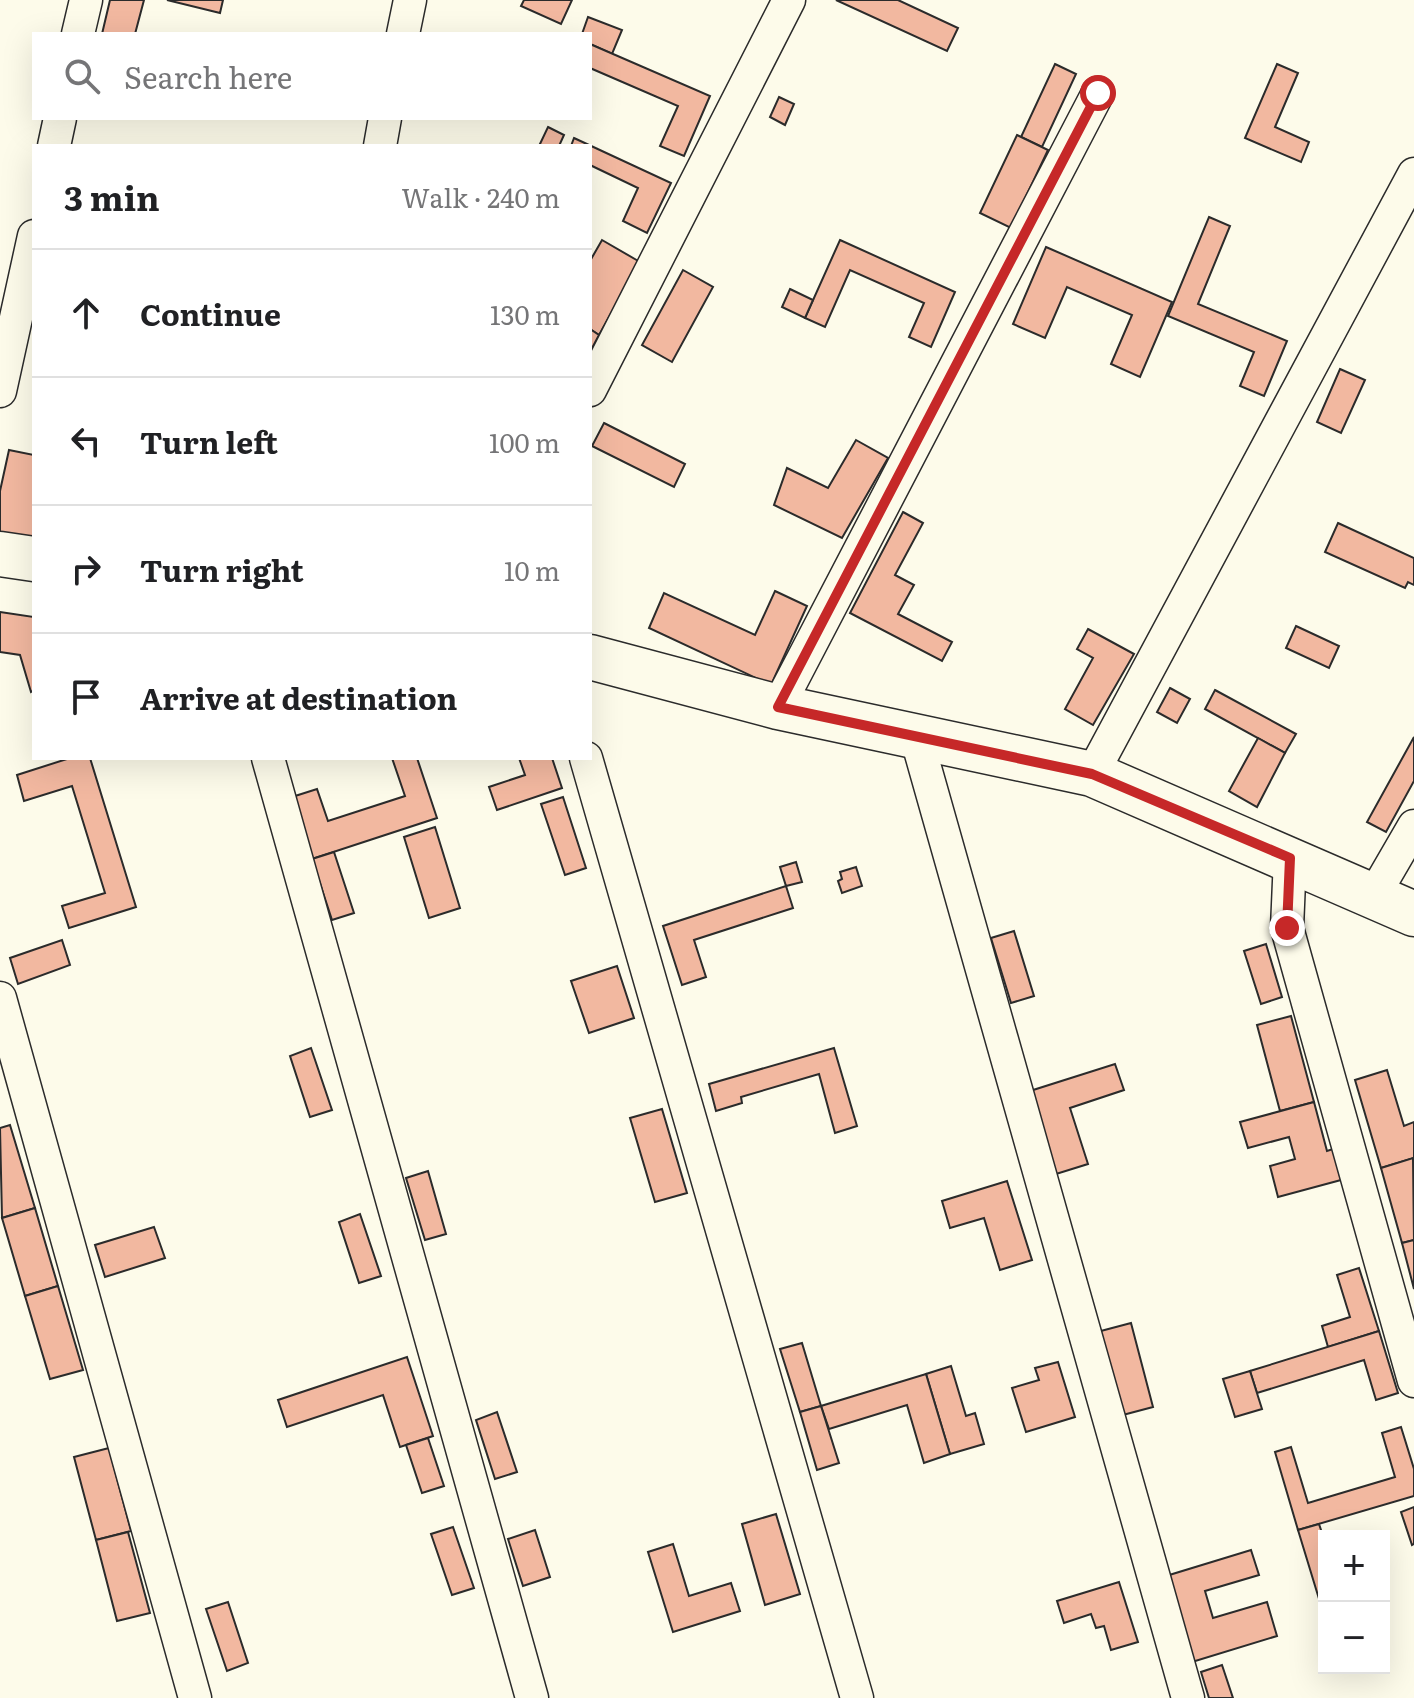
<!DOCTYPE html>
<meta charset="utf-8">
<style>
body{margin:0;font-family:Literata,serif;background:#f6f6f6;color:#202124}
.controls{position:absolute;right:24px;bottom:24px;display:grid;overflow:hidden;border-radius:0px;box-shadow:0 8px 32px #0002}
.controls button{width:72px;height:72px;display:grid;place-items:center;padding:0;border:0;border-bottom:2px solid #e0e0e0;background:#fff;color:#202124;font:40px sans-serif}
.stop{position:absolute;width:24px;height:24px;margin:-18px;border:6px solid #c62828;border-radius:50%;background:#fff}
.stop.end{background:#c62828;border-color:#fff;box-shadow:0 2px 8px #0008}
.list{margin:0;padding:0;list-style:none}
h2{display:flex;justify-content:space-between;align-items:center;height:104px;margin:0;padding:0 32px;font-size:34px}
h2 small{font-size:26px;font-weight:400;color:#757577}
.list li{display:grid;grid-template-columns:52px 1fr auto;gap:24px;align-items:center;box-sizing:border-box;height:128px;padding:0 32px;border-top:2px solid #e0e0e0}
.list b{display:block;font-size:30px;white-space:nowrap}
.list em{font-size:26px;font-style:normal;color:#757577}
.icon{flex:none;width:44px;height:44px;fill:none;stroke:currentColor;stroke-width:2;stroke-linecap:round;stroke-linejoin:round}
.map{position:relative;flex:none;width:1414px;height:1698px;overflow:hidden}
.search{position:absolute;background:#fff;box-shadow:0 8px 32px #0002;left:32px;top:32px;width:560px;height:88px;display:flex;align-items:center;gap:20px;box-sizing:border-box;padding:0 28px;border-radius:0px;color:#757577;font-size:30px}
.panel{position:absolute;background:#fff;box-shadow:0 8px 32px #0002;left:32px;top:144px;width:560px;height:616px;border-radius:0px}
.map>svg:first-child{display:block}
.building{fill:#f2b8a0;stroke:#2b2b2b;stroke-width:2}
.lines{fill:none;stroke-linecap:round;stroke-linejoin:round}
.street-casing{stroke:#2b2b2b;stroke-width:35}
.secondary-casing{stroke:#2b2b2b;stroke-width:47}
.street{stroke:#fdfbea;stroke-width:32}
.secondary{stroke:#fdfbea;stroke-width:44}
.route{stroke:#c62828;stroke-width:10}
</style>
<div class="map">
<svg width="1414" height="1698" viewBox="0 0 1414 1698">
<rect width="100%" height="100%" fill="#fdfbea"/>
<g class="building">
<path d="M110,0h34l-9,34h-33z"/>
<path d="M167,0h56l-3,13z"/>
<path d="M524,0h48l-11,24 -40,-18z"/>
<path d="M836,0h62l60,28 -11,23z"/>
<path d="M588,17l34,13 -10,24 -22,-10v-10h-8z"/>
<path d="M590,44l120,52 -26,60 -24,-10 18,-40 -88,-38z"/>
<path d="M1055,64l21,10 -34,73 -21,-10z"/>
<path d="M1277,64l21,9 -23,54 34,15 -8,20 -56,-24z"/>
<path d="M779,97l15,7 -9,21 -15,-8z"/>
<path d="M548,127l16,8 -5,11h-20z"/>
<path d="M1017,135l31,15 -37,78 -31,-15z"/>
<path d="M574,138l97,45 -24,50 -24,-12 15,-33 -48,-23v-19h-19z"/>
<path d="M1209,217l21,9 -32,78 89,37 -23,55 -24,-10 14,-34 -86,-36z"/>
<path d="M602,240l38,22 -41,73 -9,-6v-68z"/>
<path d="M840,240l115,52 -24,55 -22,-10 15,-34 -74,-33 -25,57 -20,-9z"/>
<path d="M1046,247l126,55 -32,75 -29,-13 21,-49 -65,-28 -22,51 -32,-14z"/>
<path d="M683,270l30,17 -41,75 -30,-17z"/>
<path d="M790,289l23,11 -8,18 -23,-11z"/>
<path d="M590,329l9,6 -9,17z"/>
<path d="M1340,369l25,11 -24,53 -24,-11z"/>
<path d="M604,423l81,41 -11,23 -82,-41z"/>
<path d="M856,440l32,18 -46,80 -68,-33 13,-37 41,20z"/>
<path d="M9,450l25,5v86l-34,-7v-43z"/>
<path d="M903,512l20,11 -28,52 19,10 -16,29 54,28 -10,19 -92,-48z"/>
<path d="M1338,523l76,35v27l-6,-3 -3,6 -80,-36z"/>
<path d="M775,591l32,15 -36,79 -122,-57 15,-35 91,42z"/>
<path d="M0,612l34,5v73l-3,2 -11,-37 -20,-3z"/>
<path d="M1296,626l43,20 -10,22 -43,-20z"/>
<path d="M1088,629l46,25 -41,71 -28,-16 28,-51 -16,-9z"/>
<path d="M1170,688l20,11 -13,24 -20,-11z"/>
<path d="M1215,690l81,44 -11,19 -80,-44z"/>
<path d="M1414,737v44l-28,51 -19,-10z"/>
<path d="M1258,738l27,15 -28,54 -28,-16z"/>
<path d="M70,758h20l46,149 -67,21 -7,-22 43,-13 -33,-107 -48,15 -7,-26z"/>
<path d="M392,758h25l20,60 -125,41 -20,-62 25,-8 11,32 77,-25z"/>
<path d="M519,758h33l10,30 -65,22 -8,-23 36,-12z"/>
<path d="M563,797l23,71 -21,7 -24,-71z"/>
<path d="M435,827l25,81 -31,10 -25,-81z"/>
<path d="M334,852l20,61 -22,7 -20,-61z"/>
<path d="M796,862l6,20 -16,4 -6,-19z"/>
<path d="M856,867l6,19 -20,7 -4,-12 4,-2 -2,-7z"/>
<path d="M786,886l7,22 -99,32 12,37 -24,8 -19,-59z"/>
<path d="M1014,931l20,65 -23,7 -20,-65z"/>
<path d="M62,940l8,25 -52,19 -8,-26z"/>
<path d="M1266,944l16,53 -21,7 -17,-53z"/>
<path d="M617,966l17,52 -45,15 -18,-52z"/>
<path d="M1291,1016l23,86 -34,9 -23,-86z"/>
<path d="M311,1048l21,62 -22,7 -20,-61z"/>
<path d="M834,1048l23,78 -22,7 -16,-59 -78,23 1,6 -26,8 -7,-27z"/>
<path d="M1115,1064l9,26 -54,18 18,56 -32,10 -26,-83z"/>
<path d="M1387,1070l17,56 10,-4v36l-33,10 -26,-88z"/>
<path d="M1314,1102l13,49 6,-2 8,31 -63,17 -8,-31 25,-7 -6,-22 -41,11 -8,-26z"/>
<path d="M662,1109l25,84 -32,9 -25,-84z"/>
<path d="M10,1125l25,83 -33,10 -2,-90z"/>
<path d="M1413,1158l1,82 -12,3 -21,-75z"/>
<path d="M428,1171l18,63 -21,6 -19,-62z"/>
<path d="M1007,1181l25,79 -32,10 -16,-52 -34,10 -8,-27z"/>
<path d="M35,1208l23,78 -33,10 -23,-78z"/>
<path d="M360,1214l21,62 -22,7 -20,-61z"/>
<path d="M154,1227l11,31 -60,19 -10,-32z"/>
<path d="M1414,1240v49l-12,-46z"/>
<path d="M1359,1268l20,63 -51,16 -6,-21 28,-9 -13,-42z"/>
<path d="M58,1286l25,84 -33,9 -25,-83z"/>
<path d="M1131,1323l22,84 -34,9 -22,-84z"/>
<path d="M1379,1331l19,62 -22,7 -12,-40 -107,33 -7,-22z"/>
<path d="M802,1343l19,63 -21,6 -20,-63z"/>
<path d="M407,1357l26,79 -33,11 -17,-52 -96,32 -9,-27z"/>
<path d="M1058,1362l17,55 -49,15 -14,-44 27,-8 -4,-12z"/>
<path d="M951,1366l15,50 9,-3 9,31 -34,10 -24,-80z"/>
<path d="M1250,1371l12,38 -27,8 -12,-38z"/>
<path d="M926,1374l24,80 -26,9 -17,-58 -78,24 -8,-23z"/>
<path d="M821,1406l18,57 -22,7 -17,-58z"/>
<path d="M497,1412l20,60 -22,7 -19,-59z"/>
<path d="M1401,1427l13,42v27l-116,34 -23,-78 16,-5 17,56 87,-26 -13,-44z"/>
<path d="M428,1438l16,48 -22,7 -16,-48z"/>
<path d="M109,1448l22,83 -35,9 -22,-83z"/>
<path d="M1414,1507v37l-2,1 -11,-33z"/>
<path d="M776,1514l24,80 -35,11 -23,-81z"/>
<path d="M1319,1524l5,15 -1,73 -25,-82z"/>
<path d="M453,1527l21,61 -22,7 -21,-61z"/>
<path d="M535,1530l15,47 -27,9 -15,-47z"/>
<path d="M128,1532l22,81 -33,8 -21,-81z"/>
<path d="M673,1544l16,52 42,-13 9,28 -67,21 -25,-80z"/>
<path d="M1251,1550l8,25 -54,16 8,27 54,-16 10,34 -85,26 -26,-86z"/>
<path d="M1119,1582l19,60 -27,8 -7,-24 -8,2 -5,-14 -27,9 -7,-22z"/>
<path d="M228,1602l20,61 -21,8 -21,-62z"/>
<path d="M1222,1665l11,33h-24l-8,-26z"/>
</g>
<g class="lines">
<defs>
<g id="street">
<path d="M78,34l8,-34"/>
<path d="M403,34l7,-34"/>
<path d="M54,146l6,-28"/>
<path d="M380,146l5,-28"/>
<path d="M590,390l199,-390"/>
<path d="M0,391l34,-155"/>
<path d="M778,707l320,-614"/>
<path d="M916,736l272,962"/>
<path d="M268,758l264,940"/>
<path d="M586,758l271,940"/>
<path d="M1092,774l322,-600"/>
<path d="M1290,858l-3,70 127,453"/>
<path d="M1374,895l40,-69"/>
<path d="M0,998l195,700"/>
</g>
<g id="secondary">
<path d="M0,554l34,5"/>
<path d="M590,657l188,50 314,67 322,140"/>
</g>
</defs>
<use href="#street" class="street-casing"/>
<use href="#secondary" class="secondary-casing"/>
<use href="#street" class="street"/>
<use href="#secondary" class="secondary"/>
</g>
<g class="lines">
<path class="route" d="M1098,93l-320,614 314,67 198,84 -3,70"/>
</g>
</svg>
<div class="controls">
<button>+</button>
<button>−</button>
</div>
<div class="stop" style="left:1098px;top:93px"></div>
<div class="stop end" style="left:1287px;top:928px"></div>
<div class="search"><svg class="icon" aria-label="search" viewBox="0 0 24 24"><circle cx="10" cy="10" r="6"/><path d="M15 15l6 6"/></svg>Search here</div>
<section class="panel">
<h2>3 min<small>Walk · 240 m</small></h2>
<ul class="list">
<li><svg class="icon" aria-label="ahead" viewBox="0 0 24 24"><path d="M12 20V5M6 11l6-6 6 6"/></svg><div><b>Continue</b></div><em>130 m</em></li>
<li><svg class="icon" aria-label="left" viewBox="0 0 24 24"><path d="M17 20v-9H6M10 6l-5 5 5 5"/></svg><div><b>Turn left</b></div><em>100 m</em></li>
<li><svg class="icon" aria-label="right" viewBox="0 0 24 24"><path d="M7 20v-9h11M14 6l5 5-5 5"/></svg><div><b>Turn right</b></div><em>10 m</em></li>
<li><svg class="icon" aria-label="arrive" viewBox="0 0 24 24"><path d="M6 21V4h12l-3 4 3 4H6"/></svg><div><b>Arrive at destination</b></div></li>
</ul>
</section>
</div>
